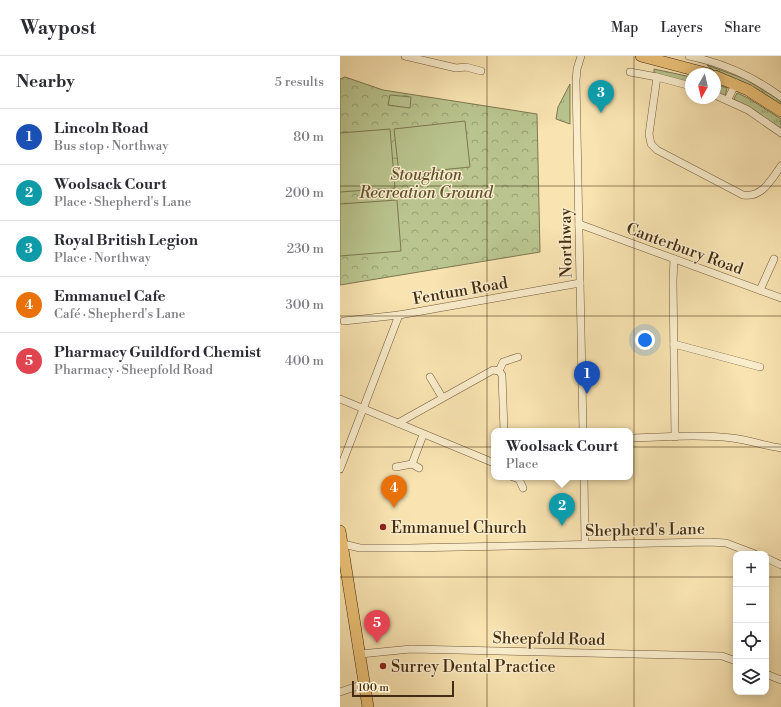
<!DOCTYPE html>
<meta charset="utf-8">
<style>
body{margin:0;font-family:"Libre Bodoni",serif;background:#f2f2f3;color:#2b2b33}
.controls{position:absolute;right:12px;bottom:12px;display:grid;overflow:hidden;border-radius:8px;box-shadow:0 2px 10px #0003}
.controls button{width:36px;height:36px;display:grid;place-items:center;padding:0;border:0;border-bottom:1px solid #e1e1e2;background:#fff;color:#2b2b33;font:20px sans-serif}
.compass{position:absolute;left:345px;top:12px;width:36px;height:36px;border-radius:50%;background:#fff;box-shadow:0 2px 10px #0003;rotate:188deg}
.scale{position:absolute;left:12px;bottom:10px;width:102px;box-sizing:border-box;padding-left:4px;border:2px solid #432c12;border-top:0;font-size:11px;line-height:14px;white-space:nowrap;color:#432c12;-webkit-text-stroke:3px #faedcc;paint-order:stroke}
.you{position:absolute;left:305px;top:284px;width:14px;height:14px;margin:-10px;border:3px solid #fff;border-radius:50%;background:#1a73e8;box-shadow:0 0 0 6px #1a73e833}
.badge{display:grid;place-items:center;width:26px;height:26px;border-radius:50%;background:#111827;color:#fff;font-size:13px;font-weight:700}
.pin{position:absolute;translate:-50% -33px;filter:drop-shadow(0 1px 2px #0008)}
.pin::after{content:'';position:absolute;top:21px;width:14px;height:12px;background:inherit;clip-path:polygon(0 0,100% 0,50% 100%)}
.popup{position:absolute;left:151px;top:372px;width:142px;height:52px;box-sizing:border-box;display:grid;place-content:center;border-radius:8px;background:#fff;filter:drop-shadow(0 1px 3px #0005);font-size:13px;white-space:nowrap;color:#7c7c81}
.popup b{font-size:15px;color:#2b2b33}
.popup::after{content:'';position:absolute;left:50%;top:100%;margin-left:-8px;border:8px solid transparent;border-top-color:#fff}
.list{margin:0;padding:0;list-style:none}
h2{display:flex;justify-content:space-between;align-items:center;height:52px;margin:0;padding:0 16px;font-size:17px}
h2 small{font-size:13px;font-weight:400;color:#7c7c81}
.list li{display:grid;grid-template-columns:26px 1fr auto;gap:12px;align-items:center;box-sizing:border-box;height:56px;padding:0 16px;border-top:1px solid #e1e1e2}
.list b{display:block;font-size:15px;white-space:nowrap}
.list p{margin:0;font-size:13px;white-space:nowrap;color:#7c7c81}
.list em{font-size:13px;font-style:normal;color:#7c7c81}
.icon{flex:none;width:22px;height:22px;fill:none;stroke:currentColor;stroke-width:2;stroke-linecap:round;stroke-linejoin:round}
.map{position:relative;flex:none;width:441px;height:651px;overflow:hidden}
header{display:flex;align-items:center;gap:24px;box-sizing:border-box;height:56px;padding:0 20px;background:#fff;border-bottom:1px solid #e1e1e2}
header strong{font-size:19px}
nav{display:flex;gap:22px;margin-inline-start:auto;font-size:14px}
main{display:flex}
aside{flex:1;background:#fff}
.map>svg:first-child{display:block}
.grass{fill:url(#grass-tufts);stroke:#7e7850}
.park{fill:url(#park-crowns);stroke:#7e7850}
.pitch{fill:#b9c48e;stroke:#7e7850}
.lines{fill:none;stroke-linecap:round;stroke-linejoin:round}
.minor-casing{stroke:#705a3a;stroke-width:8}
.primary-casing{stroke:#432c12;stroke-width:12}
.minor{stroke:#faedcc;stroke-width:7}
.primary{stroke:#ecc278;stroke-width:11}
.grid{fill:none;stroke:#432c12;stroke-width:1;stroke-opacity:0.55}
.poi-dot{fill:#8f2418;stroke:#faedcc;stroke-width:1.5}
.labels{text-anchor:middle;stroke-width:3;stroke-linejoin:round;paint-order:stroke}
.park-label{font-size:16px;font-style:italic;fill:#605231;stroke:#faedcc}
.street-label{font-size:16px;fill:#432c12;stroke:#faedcc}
.poi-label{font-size:16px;fill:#432c12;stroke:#faedcc;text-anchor:start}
</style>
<header>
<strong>Waypost</strong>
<nav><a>Map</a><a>Layers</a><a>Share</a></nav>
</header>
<main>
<aside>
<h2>Nearby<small>5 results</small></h2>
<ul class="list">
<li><span class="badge" style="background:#1a4fb4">1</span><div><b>Lincoln Road</b><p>Bus stop · Northway</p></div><em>80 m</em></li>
<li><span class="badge" style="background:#0f9aa8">2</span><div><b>Woolsack Court</b><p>Place · Shepherd's Lane</p></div><em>200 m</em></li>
<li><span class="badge" style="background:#0f9aa8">3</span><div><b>Royal British Legion</b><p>Place · Northway</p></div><em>230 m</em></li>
<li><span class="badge" style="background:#e8710a">4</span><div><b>Emmanuel Cafe</b><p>Café · Shepherd's Lane</p></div><em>300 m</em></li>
<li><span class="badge" style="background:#e0444e">5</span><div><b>Pharmacy Guildford Chemist</b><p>Pharmacy · Sheepfold Road</p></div><em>400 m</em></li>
</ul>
</aside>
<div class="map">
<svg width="441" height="651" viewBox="0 0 441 651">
<defs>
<pattern id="grass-tufts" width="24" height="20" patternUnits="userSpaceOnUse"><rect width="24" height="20" fill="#b9c48e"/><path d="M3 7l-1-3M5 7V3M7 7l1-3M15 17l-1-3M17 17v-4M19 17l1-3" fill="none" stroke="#989f73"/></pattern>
<pattern id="park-crowns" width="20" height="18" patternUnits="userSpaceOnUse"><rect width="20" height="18" fill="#b9c48e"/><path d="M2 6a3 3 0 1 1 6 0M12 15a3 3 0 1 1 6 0" fill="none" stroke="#989f73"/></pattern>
</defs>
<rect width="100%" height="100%" fill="#f8e3b1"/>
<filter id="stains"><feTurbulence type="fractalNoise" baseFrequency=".005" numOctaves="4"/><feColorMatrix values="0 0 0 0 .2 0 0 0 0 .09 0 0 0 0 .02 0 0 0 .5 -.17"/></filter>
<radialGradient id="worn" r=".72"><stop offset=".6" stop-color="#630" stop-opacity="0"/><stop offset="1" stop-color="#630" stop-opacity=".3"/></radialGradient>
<g class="grass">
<path d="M367,9l38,14 36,22v6l-65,-34z"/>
<path d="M314,13l37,8v7l-37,-11z"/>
<path d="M230,28v40l-14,-5 2,-12z"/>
<path d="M375,28l12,4 -2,8 -10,-3z"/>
<path d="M397,37l11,5 33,21v11l-47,-31z"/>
</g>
<path class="park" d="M5,21l38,13 154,24 3,138 -200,33v-206z"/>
<g class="pitch">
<path d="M50,39l21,2 -1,11 -22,-3z"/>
<path d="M125,65l5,46 -71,7 -5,-45z"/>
<path d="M50,73l5,59 -55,4v-59z"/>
<path d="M57,144l4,51 -61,5v-52z"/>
</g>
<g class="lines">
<defs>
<g id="minor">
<path d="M65,0l51,12 10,-1 15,4"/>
<path d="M241,0l-4,13 -1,12 7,350"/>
<path d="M349,0c34,7 65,21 92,41"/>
<path d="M290,16l27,5 34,9"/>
<path d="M317,21l-8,57 2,10 6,6 86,45c19,3 28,-15 38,-29"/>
<path d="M375,39l33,15 33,23"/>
<path d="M388,43l8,-16"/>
<path d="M239,168l202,74"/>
<path d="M334,203l-1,22 2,156"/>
<path d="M420,234l14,-31"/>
<path d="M4,265l55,-6 181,-32"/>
<path d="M334,288l86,23"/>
<path d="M159,315l4,-9 15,-5"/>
<path d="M90,321l12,20"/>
<path d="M0,343l154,64"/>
<path d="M58,367l95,-53 6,1 3,4 2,56"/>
<path d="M290,382c34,-1 69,-4 102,0 17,2 33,8 49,10"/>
<path d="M56,411l16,-3"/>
<path d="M79,412l-7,-4 11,-29"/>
<path d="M0,413l59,-154"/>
<path d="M173,421l6,2 4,9"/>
<path d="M244,421l1,66"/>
<path d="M3,488l17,4h49l301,-6 16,1 29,11"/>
<path d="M426,502l15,7"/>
<path d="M20,598l51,-5 311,7 14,5"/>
<path d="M426,618l15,6"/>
<path d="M0,636l24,-8"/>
</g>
<g id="primary">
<path d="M301,0l68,18"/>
<path d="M375,20l33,14 33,21"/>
<path d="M0,475l28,176"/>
</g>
</defs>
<use href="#minor" class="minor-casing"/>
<use href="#primary" class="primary-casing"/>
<use href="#minor" class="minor"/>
<use href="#primary" class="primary"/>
</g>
<path class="grid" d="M147,0v651M294,0v651M0,130h441M0,260h441M0,391h441M0,521h396M426,521h15"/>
<g class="poi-dot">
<circle cx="43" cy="471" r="4"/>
<circle cx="43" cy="610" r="4"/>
</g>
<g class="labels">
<g class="park-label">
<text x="86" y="124">Stoughton<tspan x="86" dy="18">Recreation Ground</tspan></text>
</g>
<g class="street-label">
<text transform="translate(225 187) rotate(-91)" y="6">Northway</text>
<text transform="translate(345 192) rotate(20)" y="6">Canterbury Road</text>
<text transform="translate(120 234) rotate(-10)" y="6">Fentum Road</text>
<text transform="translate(305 473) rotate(-1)" y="6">Shepherd's Lane</text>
<text transform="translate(209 582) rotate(1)" y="6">Sheepfold Road</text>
</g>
<g class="poi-label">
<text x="51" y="477">Emmanuel Church</text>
<text x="51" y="616">Surrey Dental Practice</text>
</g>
</g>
<rect width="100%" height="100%" filter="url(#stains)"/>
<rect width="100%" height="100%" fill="url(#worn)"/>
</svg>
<div class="controls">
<button>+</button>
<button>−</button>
<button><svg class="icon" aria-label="locate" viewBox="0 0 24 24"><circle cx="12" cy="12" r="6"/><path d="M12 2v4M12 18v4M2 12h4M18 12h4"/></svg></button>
<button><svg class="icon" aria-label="layers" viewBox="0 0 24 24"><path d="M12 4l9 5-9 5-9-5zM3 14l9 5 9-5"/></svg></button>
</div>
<svg class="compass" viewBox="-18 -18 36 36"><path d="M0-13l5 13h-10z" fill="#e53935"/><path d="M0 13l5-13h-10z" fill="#7c7c81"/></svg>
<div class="scale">100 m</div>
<div class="you"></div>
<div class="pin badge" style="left:247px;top:338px;background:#1a4fb4">1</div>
<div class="pin badge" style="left:222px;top:470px;background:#0f9aa8">2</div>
<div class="popup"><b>Woolsack Court</b>Place</div>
<div class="pin badge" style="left:261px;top:57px;background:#0f9aa8">3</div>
<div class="pin badge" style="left:54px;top:452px;background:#e8710a">4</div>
<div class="pin badge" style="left:37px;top:587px;background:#e0444e">5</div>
</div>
</main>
